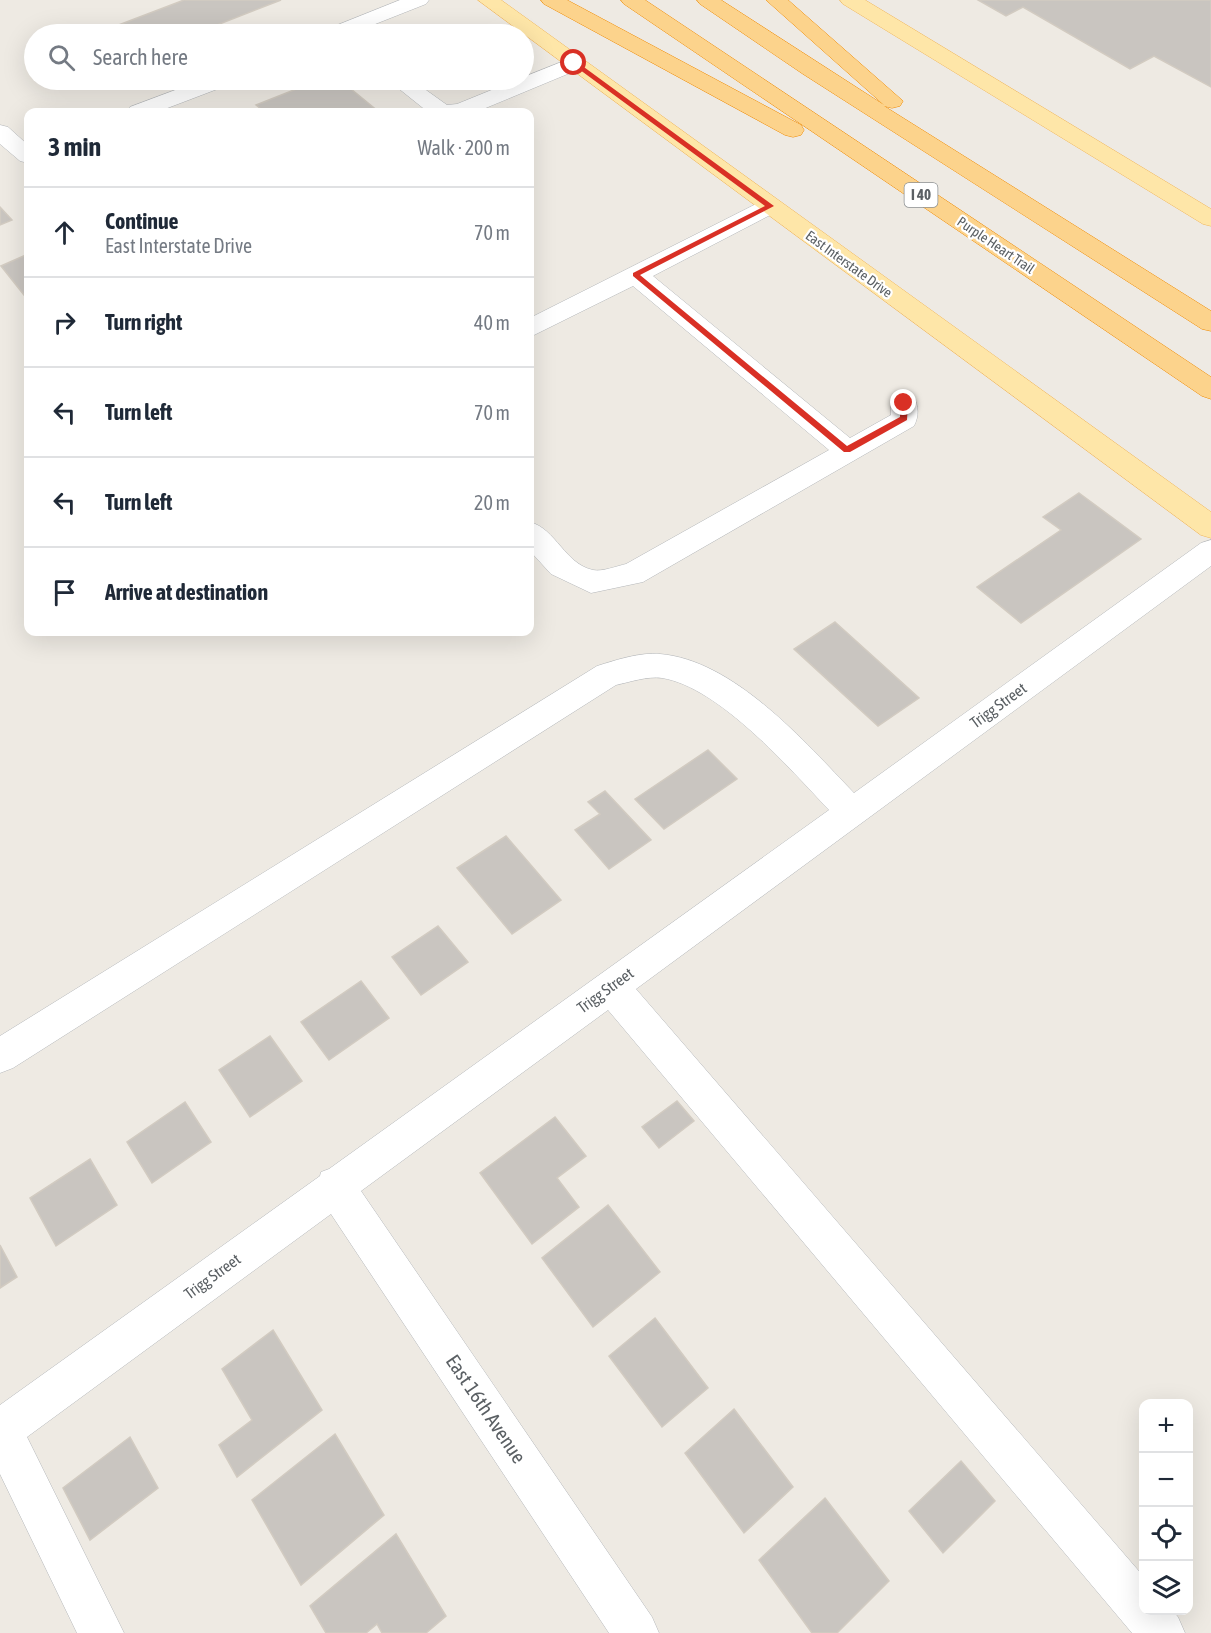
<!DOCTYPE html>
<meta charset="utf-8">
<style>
body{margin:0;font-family:"Asap Condensed",sans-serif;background:#f2f2f3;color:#1f2937}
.controls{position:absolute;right:18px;bottom:18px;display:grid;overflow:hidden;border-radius:12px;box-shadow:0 6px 24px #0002}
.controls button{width:54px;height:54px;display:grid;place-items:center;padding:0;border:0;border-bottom:2px solid #e0e1e3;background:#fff;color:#1f2937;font:30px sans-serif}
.stop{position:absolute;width:18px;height:18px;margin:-14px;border:4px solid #d93025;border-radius:50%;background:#fff}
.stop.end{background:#d93025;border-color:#fff;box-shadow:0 2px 6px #0008}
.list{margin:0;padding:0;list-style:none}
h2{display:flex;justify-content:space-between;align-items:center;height:78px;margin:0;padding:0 24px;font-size:26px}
h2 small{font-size:20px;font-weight:400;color:#747a83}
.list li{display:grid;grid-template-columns:39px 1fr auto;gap:18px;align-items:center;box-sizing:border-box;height:90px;padding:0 24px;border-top:2px solid #e0e1e3}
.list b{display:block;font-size:22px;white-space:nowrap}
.list p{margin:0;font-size:20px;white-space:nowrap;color:#747a83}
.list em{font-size:20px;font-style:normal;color:#747a83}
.icon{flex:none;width:33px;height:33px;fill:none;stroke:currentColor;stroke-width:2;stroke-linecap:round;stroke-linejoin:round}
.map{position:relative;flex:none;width:1211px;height:1633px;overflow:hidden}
.search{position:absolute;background:#fff;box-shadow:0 6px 24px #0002;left:24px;top:24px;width:510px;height:66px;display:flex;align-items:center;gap:15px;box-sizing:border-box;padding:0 21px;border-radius:33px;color:#747a83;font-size:22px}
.panel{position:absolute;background:#fff;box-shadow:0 6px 24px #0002;left:24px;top:108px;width:510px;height:528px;border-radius:12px}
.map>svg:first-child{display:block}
.building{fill:#c9c5c0;stroke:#d2cbc1;stroke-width:1.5}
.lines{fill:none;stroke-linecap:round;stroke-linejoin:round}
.minor-casing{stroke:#b4b7ba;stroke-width:1}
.major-casing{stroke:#f0b55a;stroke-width:1}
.highway-casing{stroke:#ef8a02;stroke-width:1}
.minor{fill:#fff;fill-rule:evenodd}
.major{fill:#fee6a8;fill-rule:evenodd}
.highway{fill:#fcd38c;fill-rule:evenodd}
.route{fill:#d93025}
.labels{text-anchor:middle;stroke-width:4.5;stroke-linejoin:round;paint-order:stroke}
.far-street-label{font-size:14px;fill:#5b6064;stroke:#fff}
.shield{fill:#fff;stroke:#8c9092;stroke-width:1.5}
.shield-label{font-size:15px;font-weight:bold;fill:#5b6064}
.street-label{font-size:16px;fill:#5b6064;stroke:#fff}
.near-street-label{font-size:20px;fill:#5b6064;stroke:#fff}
</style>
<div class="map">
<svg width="1211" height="1633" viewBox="0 0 1211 1633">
<rect width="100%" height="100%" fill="#eeeae3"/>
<g class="building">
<path d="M184,0h97l-87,34h-99z"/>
<path d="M978,0h233v87l-57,-31 -24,13 -107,-62 -17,9z"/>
<path d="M319,80h21l39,32h-114l-9,-7z"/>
<path d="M0,207l12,13 -12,5z"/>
<path d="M28,254v46l-27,-34z"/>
<path d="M1079,493l62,46 -120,84 -44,-36 84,-57 -18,-13z"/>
<path d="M835,622l84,76 -41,28 -84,-77z"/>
<path d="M708,750l29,29 -73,50 -29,-30z"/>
<path d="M605,791l46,49 -42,29 -34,-39 25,-16 -12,-12z"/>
<path d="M506,836l55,64 -49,34 -55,-66z"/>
<path d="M438,926l30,36 -47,33 -29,-38z"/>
<path d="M361,981l28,37 -60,42 -28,-38z"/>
<path d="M270,1036l32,45 -52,36 -31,-47z"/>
<path d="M677,1101l17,20 -35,27 -17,-21z"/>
<path d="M185,1102l26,40 -59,41 -25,-41z"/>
<path d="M555,1117l31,39 -29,22 22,29 -47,37 -52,-71z"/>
<path d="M90,1159l27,46 -61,41 -26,-48z"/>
<path d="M608,1205l52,67 -67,55 -51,-69z"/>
<path d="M0,1245l17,32 -17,11z"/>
<path d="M655,1318l53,70 -46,39 -53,-71z"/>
<path d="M273,1330l49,80 -85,67 -18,-32 33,-25 -30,-51z"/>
<path d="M734,1409l59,78 -49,46 -59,-80z"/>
<path d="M335,1434l49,81 -83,70 -49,-85z"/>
<path d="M130,1437l28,51 -68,52 -27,-52z"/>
<path d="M961,1461l34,40 -52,52 -34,-42z"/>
<path d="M825,1498l64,83 -52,52h-25l-53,-73z"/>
<path d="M396,1534l50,82 -20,17h-44l-5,-9 -11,9h-40l-16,-27z"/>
</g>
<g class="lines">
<defs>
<g id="minor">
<path d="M400,0h29l-3,4 -76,30h-29l4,-4z"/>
<path d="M574,57l8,1 3,5 -3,5 -106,44h-48l-40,-32h24l35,25 10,-1 59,-24h8v-3z"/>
<path d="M202,80h29l-3,5 -71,27h-30l3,-5z"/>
<path d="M0,125l8,2 20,18v18l-8,-2 -20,-17z"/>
<path d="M770,199l8,2 4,5 -4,5 -125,65 197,162 41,-23v-12l4,-7 9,-2 9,2c6,10 6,20 1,30l-271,156 -52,11 -40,-19 -21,-23v-29c26,7 35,42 63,48 9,2 24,-4 33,-6l203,-114 -196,-164 -103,51v-19l232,-117z"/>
<path d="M1211,540v26l-575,423 508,588v33h28l6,7 7,16h-53l-524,-623 -247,181 291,426 7,16h-50l-278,-419 -304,223 97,196h-47l-77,-159v-69l320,-229 1,-4 8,-3 500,-359c-39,-41 -110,-123 -167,-132 -15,-2 -32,4 -46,7l-603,383 -13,5v-37l597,-370c19,-6 43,-14 63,-12 74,6 145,88 194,139l347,-250z"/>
</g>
<g id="major">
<path d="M478,0h23l710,512v26l-10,-3z"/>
<path d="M840,0h25l346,209v17l-8,-2 -360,-220z"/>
</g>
<g id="highway">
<path d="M541,0h26l234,125 3,5 -3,5 -8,2 -8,-2 -241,-131z"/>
<path d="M621,0h24l566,377v22l-9,-3 -578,-392z"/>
<path d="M697,0h24l163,105 -118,-105h22l115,101 -3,5 -8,2 -8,-2 327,205v20l-9,-2 -399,-255 -103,-70z"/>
</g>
</defs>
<use href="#minor" class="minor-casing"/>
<use href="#major" class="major-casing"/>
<use href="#highway" class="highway-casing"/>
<use href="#minor" class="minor"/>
<use href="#major" class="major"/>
<use href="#highway" class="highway"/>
</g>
<path class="route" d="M572,62h5l197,144 -134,69 207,171 53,-29v-14l4,-2 4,2 -1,17 -57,32h-6l-211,-176v-3l132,-67 -193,-142z"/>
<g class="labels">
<g class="far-street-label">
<text transform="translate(996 245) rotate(34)" y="5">Purple Heart Trail</text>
<text transform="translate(849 264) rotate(36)" y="5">East Interstate Drive</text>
</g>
<rect class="shield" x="904.5" y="183" width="33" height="24" rx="4.5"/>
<g class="shield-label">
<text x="921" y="200">I 40</text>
</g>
<g class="street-label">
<text transform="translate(998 705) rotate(-36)" y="6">Trigg Street</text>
<text transform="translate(605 990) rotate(-36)" y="6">Trigg Street</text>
<text transform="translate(212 1276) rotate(-36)" y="6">Trigg Street</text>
</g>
<g class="near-street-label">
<text transform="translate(486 1409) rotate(56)" y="7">East 16th Avenue</text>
</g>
</g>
</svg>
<div class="controls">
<button>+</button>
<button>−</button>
<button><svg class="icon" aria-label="locate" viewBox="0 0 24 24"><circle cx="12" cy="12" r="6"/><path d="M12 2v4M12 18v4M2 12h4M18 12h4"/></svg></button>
<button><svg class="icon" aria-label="layers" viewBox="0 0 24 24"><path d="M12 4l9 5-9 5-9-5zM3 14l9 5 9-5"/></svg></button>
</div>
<div class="stop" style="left:574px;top:63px"></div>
<div class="stop end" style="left:904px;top:403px"></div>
<div class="search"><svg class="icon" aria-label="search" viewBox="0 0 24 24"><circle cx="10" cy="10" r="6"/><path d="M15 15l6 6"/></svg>Search here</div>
<section class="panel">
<h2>3 min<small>Walk · 200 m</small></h2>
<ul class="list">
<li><svg class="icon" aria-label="ahead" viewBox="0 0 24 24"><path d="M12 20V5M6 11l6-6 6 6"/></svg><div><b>Continue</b><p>East Interstate Drive</p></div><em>70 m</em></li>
<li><svg class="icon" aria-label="right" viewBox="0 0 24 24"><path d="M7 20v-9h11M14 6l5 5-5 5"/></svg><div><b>Turn right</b></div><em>40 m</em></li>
<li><svg class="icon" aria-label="left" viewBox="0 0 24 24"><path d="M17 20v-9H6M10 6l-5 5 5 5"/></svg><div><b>Turn left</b></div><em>70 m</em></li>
<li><svg class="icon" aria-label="left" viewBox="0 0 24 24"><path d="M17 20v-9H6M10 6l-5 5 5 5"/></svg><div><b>Turn left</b></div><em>20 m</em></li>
<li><svg class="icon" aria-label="arrive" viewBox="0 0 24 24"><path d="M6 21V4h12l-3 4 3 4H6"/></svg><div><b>Arrive at destination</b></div></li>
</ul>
</section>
</div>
